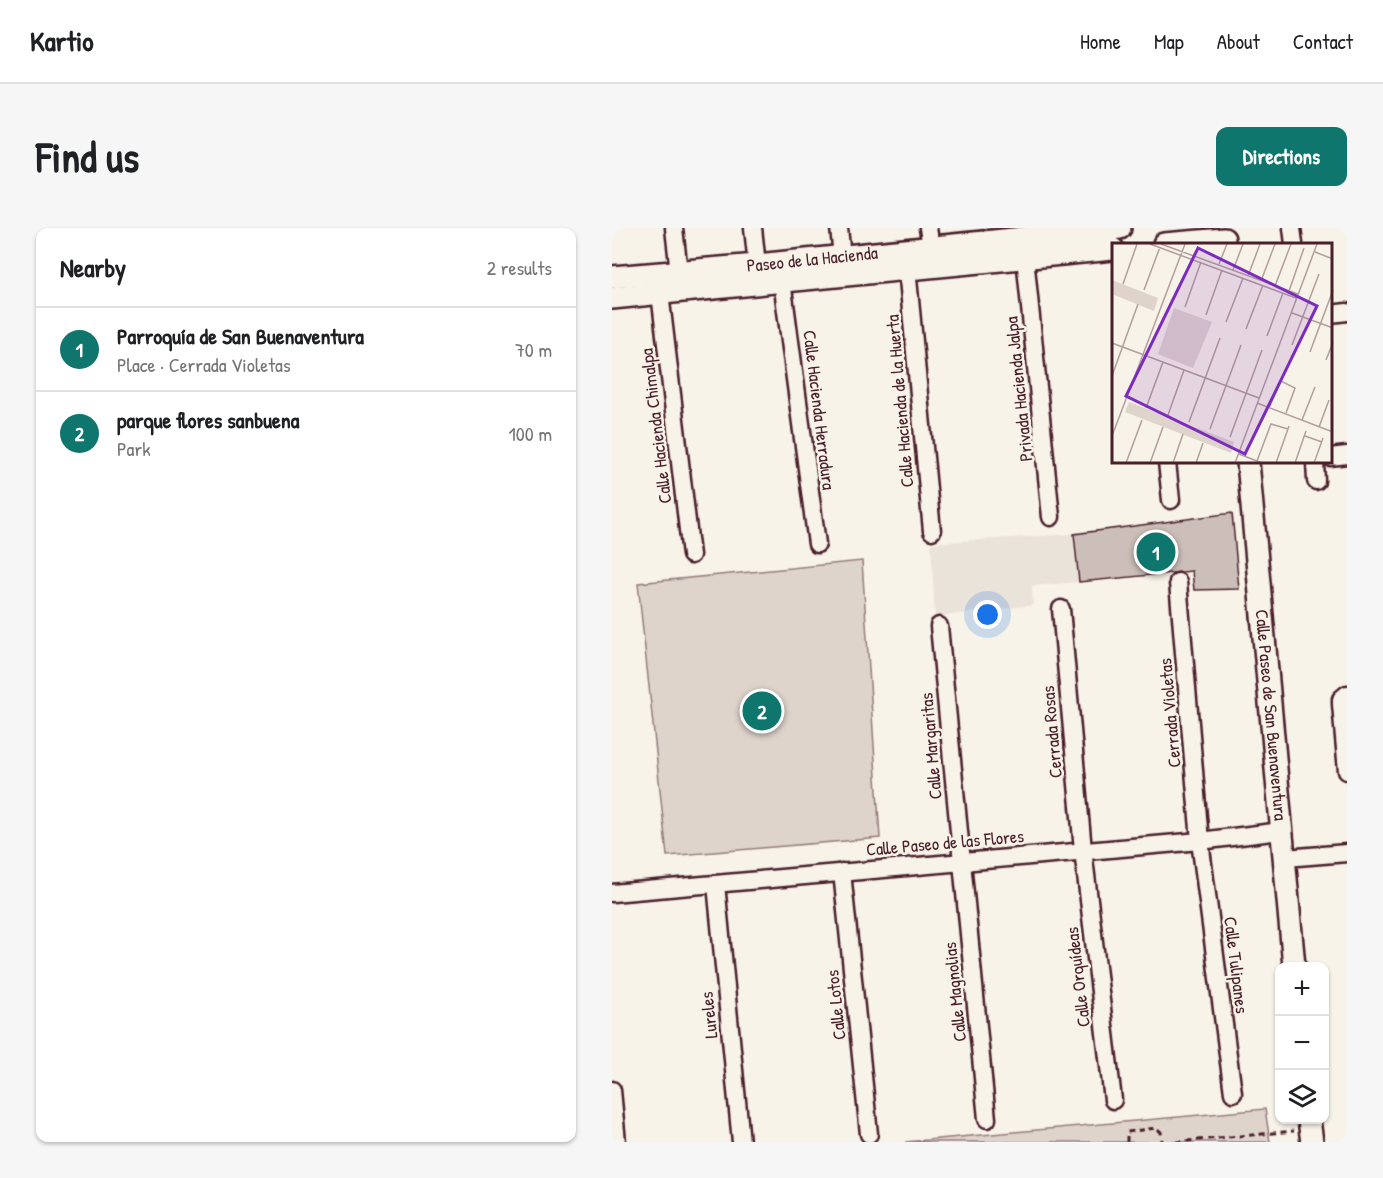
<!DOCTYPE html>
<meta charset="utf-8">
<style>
body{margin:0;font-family:"Patrick Hand",sans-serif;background:#f6f6f6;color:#202124}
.controls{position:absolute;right:18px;bottom:18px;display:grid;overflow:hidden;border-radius:12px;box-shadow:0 2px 4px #0004}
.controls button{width:54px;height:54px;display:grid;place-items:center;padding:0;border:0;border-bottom:2px solid #e0e0e0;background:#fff;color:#202124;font:30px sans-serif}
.you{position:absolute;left:376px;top:387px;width:21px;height:21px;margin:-15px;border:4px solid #fff;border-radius:50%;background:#1a73e8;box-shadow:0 0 0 9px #1a73e833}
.badge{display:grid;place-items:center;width:39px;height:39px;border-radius:50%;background:#0f766e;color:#fff;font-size:20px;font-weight:700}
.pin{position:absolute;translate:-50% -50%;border:3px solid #fff;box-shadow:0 2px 6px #0006}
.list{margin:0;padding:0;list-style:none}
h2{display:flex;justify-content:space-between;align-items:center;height:78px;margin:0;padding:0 24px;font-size:26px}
h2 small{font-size:20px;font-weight:400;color:#757577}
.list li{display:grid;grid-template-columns:39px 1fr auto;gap:18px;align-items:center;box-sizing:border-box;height:84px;padding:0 24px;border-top:2px solid #e0e0e0}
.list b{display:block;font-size:22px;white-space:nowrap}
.list p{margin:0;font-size:20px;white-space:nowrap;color:#757577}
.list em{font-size:20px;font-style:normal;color:#757577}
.icon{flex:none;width:33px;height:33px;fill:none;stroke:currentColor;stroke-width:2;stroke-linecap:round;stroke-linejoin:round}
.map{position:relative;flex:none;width:735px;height:914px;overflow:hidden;border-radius:12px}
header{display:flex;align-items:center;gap:36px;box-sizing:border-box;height:84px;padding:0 30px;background:#fff;border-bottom:2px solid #e0e0e0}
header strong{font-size:28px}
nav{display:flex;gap:33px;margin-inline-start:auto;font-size:21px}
.intro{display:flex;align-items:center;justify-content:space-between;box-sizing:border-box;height:144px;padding:0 36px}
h1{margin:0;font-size:42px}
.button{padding:15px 27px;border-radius:12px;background:#0f766e;color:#fff;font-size:21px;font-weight:700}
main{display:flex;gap:36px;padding:0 36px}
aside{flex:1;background:#fff;border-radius:12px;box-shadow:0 2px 4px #0004}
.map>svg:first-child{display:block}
.built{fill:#eae3da}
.green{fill:#ded4cc;stroke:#947a7c;stroke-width:1.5}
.building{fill:#ccbfb9;stroke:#4a1f2b;stroke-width:1.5}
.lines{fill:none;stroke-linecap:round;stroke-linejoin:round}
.minor-casing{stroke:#4a1f2b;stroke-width:21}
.major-casing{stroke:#4a1f2b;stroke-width:26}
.path{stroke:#4a1f2b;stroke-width:3;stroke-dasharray:6 4.5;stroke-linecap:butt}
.minor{stroke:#f7f3e8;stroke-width:16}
.major{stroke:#f7f3e8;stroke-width:21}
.labels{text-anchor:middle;stroke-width:5;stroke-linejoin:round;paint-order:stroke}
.street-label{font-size:18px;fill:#4a1f2b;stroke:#f7f3e8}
.inset-road{fill:none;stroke:#b29e9c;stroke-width:1.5}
.view{fill:#7b2cbf;fill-opacity:0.15;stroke:#7b2cbf;stroke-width:3}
.inset-edge{fill:none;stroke:#4a1f2b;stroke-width:3}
</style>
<header>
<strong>Kartio</strong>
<nav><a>Home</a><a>Map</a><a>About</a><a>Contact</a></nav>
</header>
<div class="intro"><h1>Find us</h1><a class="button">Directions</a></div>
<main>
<aside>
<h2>Nearby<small>2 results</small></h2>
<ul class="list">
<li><span class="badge">1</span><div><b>Parroquía de San Buenaventura</b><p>Place · Cerrada Violetas</p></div><em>70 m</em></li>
<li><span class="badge">2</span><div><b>parque flores sanbuena</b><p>Park</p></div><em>100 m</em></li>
</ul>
</aside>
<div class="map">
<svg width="735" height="914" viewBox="0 0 735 914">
<rect width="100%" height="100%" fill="#f7f3e8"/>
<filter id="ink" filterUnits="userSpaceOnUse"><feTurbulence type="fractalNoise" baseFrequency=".0167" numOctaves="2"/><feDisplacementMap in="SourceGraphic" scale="12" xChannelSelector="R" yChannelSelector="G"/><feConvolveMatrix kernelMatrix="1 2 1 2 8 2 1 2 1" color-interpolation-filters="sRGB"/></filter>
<g filter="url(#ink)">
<path class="built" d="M462,306l5,48 -47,4 1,19 -98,12 -4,-74z"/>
<g class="green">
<path d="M250,333l18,277 -213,18 -29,-273z"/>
<path d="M653,881l5,33h-365z"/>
</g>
<path class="building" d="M620,285l7,76 -45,1 -2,-19 -113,11 -5,-48z"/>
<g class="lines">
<defs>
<g id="minor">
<path d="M62,0l5,44"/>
<path d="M141,0l4,37"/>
<path d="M227,0l3,29"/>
<path d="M316,0l3,19"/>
<path d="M680,0l2,16"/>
<path d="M413,29l26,260"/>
<path d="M295,40l25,263"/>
<path d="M170,53l35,263"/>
<path d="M48,65l31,262"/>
<path d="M718,86l17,-2"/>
<path d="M718,229l17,-2"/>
<path d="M555,234l4,38"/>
<path d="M703,234l1,19"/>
<path d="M566,354l22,259 33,252"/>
<path d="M449,381l22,241 30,250"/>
<path d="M327,398l48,493"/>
<path d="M735,466l-6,5v5l6,67"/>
<path d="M673,630l62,-5"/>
<path d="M230,644l27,262"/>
<path d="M104,656l25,258"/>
<path d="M0,665l588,-52 81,-10"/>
<path d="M0,862l5,52"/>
</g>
<g id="major">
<path d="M552,16l60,-5"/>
<path id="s1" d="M0,49l145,-12 363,-37"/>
<path d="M0,70l501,-49"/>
<path id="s2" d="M636,234l46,504"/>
<path d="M697,892l3,22"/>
</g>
</defs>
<use href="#minor" class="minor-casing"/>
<use href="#major" class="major-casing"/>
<g class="path">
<path d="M515,914v-10l29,-4 5,4 1,10"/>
<path d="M564,914l118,-11"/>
</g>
<use href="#minor" class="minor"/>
<use href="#major" class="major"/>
</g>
</g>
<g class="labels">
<g class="street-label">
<text dy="6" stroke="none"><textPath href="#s1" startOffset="201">Paseo de la Hacienda</textPath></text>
<text transform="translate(407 161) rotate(-96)" y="6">Privada Hacienda Jalpa</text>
<text transform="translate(288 173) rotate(-95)" y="6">Calle Hacienda de la Huerta</text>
<text transform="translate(207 182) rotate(83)" y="6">Calle Hacienda Herradura</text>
<text transform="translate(44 198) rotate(-97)" y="6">Calle Hacienda Chimalpa</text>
<text transform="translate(558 485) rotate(-95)" y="6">Cerrada Violetas</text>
<text dy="6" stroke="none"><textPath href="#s2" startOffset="254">Calle Paseo de San Buenaventura</textPath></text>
<text transform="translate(440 504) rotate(-95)" y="6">Cerrada Rosas</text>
<text transform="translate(319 518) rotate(-95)" y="6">Calle Margaritas</text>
<text transform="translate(333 615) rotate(-5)" y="6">Calle Paseo de las Flores</text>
<text transform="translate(624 737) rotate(83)" y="6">Calle Tulipanes</text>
<text transform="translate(466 749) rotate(-97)" y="6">Calle Orquídeas</text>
<text transform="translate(343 764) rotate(-96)" y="6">Calle Magnolias</text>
<text transform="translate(224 777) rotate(-96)" y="6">Calle Lotos</text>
<text transform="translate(97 787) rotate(-96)" y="6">Lureles</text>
</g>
</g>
<g transform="translate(500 15)">
<rect width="220" height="220" fill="#f7f3e8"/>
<path d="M0,37l46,18 -4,13 -42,-17zM62,65l38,14 -19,46 -35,-14zM17,159l105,40 -3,11 -106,-41z" fill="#ded4cc"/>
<path class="inset-road" d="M38,1l146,54M49,1l137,50M203,9l18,7M107,21l8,-20M121,27l10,-26M136,33l12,-32M149,38l14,-37M11,41l14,-40M163,43l16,-42M32,47l16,-43M177,48l15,-43M73,64l16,-45M180,70l41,15M94,72l16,-45M114,79l17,-44M134,86l17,-44M155,93l16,-43M0,100l147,55M180,102l27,-71M198,109l23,-62M214,117l7,-18M0,133l26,-72M145,160l76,29M34,165l17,-46M157,165l12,-27 14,7 -9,25M56,172l16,-45M190,177l13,-33M77,179l31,-84M207,184l10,-27M98,186l31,-84M0,193l73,-192M193,193l17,6M118,194l32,-87M127,211l23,9M145,218l14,-37 17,5M14,220l16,-43M38,220l13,-36M61,220l10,-29M84,220l7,-20M123,220l82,-219M164,220l13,-37M183,220l11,-32M202,220l9,-25"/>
<path class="view" d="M86,5l119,58 -72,148 -119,-58z"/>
<rect width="220" height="220" class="inset-edge"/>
</g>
</svg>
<div class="controls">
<button>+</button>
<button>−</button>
<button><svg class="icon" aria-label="layers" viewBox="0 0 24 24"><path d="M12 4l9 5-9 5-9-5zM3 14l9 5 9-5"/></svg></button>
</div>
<div class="you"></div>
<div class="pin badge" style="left:544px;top:324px">1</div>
<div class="pin badge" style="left:150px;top:483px">2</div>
</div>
</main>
